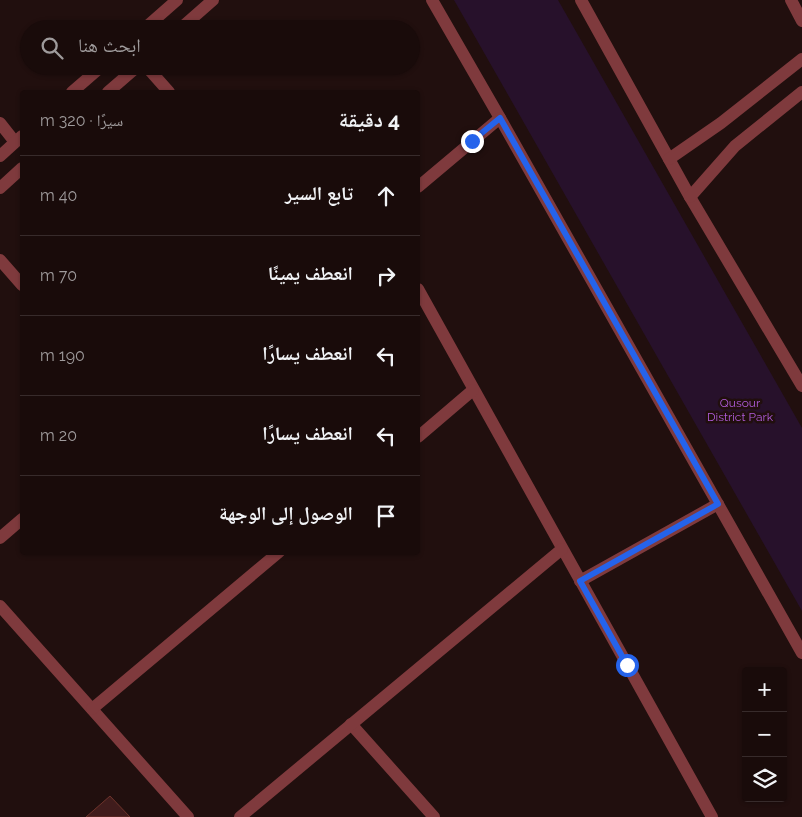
<!DOCTYPE html>
<html lang="ar">
<meta charset="utf-8">
<style>
body{margin:0;font-family:Raleway,"Noto Naskh Arabic",sans-serif;background:#261918;color:#f1f3f6;direction:rtl}
.controls{position:absolute;right:15px;bottom:15px;display:grid;overflow:hidden;border-radius:5px;box-shadow:0 1px 4px #0004}
.controls button{width:45px;height:45px;display:grid;place-items:center;padding:0;border:0;border-bottom:1px solid #372b2b;background:#190b0a;color:#f1f3f6;font:25px sans-serif}
.stop{position:absolute;width:15px;height:15px;margin:-11px;border:4px solid #2563eb;border-radius:50%;background:#fff}
.stop.end{background:#2563eb;border-color:#fff;box-shadow:0 1px 5px #0008}
.list{margin:0;padding:0;list-style:none}
h2{display:flex;justify-content:space-between;align-items:center;height:65px;margin:0;padding:0 20px;font-size:21px}
h2 small{font-size:16px;font-weight:400;color:#9f9b9c}
.list li{display:grid;grid-template-columns:32px 1fr auto;gap:15px;align-items:center;box-sizing:border-box;height:80px;padding:0 20px;border-top:1px solid #372b2b}
.list b{display:block;font-size:19px;white-space:nowrap}
.list em{font-size:16px;font-style:normal;color:#9f9b9c}
.icon{flex:none;width:28px;height:28px;fill:none;stroke:currentColor;stroke-width:2;stroke-linecap:round;stroke-linejoin:round}
.map{position:relative;flex:none;width:802px;height:817px;overflow:hidden;direction:ltr}
.search{position:absolute;background:#190b0a;box-shadow:0 1px 4px #0004;left:20px;top:20px;width:400px;height:55px;display:flex;align-items:center;gap:12px;box-sizing:border-box;padding:0 18px;border-radius:28px;color:#9f9b9c;font-size:19px}
.panel{position:absolute;background:#190b0a;box-shadow:0 1px 4px #0004;left:20px;top:90px;width:400px;height:465px;border-radius:5px;direction:rtl}
.map>svg:first-child{display:block}
.green{fill:#27112b}
.building{fill:#411e1a;stroke:#6d332d;filter:url(#shadow)}
.lines{fill:none;stroke-linecap:round;stroke-linejoin:round}
.minor{stroke:#7f3a3d;stroke-width:12}
.route{stroke:#2563eb;stroke-width:6}
.labels{text-anchor:middle;stroke-width:5;stroke-linejoin:round;paint-order:stroke}
.park-label{font-size:12px;fill:#b05cdc;stroke:#210f0e}
</style>
<div class="map">
<svg width="802" height="817" viewBox="0 0 802 817">
<defs>
<filter id="shadow"><feDropShadow dx="3" dy="5.5" stdDeviation="0" flood-color="#0009"/></filter>
</defs>
<rect width="100%" height="100%" fill="#210f0e"/>
<path class="green" d="M454,0h104l244,428v183z"/>
<path class="building" d="M110,796l20,21h-44z"/>
<g class="lines">
<g class="minor">
<path d="M432,0l68,118 302,535"/>
<path d="M581,0l109,197 112,189"/>
<path d="M791,0l11,21"/>
<path d="M144,29l33,-29"/>
<path d="M180,29l33,-29"/>
<path d="M146,66l23,26"/>
<path d="M72,92l30,-26"/>
<path d="M108,92l30,-26"/>
<path d="M0,123l15,19"/>
<path d="M0,156l22,-20"/>
<path d="M669,159l52,-36 81,-64"/>
<path d="M418,187l82,-69"/>
<path d="M0,188l22,-20"/>
<path d="M690,197l45,-51 67,-54"/>
<path d="M0,260l22,25"/>
<path d="M418,289l294,528"/>
<path d="M418,437l55,-47"/>
<path d="M0,538l22,-19"/>
<path d="M580,581l138,-77"/>
<path d="M0,606l188,211"/>
<path d="M92,709l187,-157"/>
<path d="M351,724l83,93"/>
<path d="M240,817l322,-268"/>
</g>
</g>
<g class="lines">
<path class="route" d="M472,141l28,-23 218,386 -138,77 47,84"/>
</g>
<g class="labels">
<g class="park-label">
<text x="740" y="407">Qusour<tspan x="740" dy="14">District Park</tspan></text>
</g>
</g>
</svg>
<div class="controls">
<button>+</button>
<button>−</button>
<button><svg class="icon" aria-label="layers" viewBox="0 0 24 24"><path d="M12 4l9 5-9 5-9-5zM3 14l9 5 9-5"/></svg></button>
</div>
<div class="stop" style="left:627px;top:665px"></div>
<div class="stop end" style="left:472px;top:141px"></div>
<div class="search"><svg class="icon" aria-label="search" viewBox="0 0 24 24"><circle cx="10" cy="10" r="6"/><path d="M15 15l6 6"/></svg>ابحث هنا</div>
<section class="panel">
<h2>4 دقيقة<small>سيرًا · 320 m</small></h2>
<ul class="list">
<li><svg class="icon" aria-label="ahead" viewBox="0 0 24 24"><path d="M12 20V5M6 11l6-6 6 6"/></svg><div><b>تابع السير</b></div><em>40 m</em></li>
<li><svg class="icon" aria-label="right" viewBox="0 0 24 24"><path d="M7 20v-9h11M14 6l5 5-5 5"/></svg><div><b>انعطف يمينًا</b></div><em>70 m</em></li>
<li><svg class="icon" aria-label="left" viewBox="0 0 24 24"><path d="M17 20v-9H6M10 6l-5 5 5 5"/></svg><div><b>انعطف يسارًا</b></div><em>190 m</em></li>
<li><svg class="icon" aria-label="left" viewBox="0 0 24 24"><path d="M17 20v-9H6M10 6l-5 5 5 5"/></svg><div><b>انعطف يسارًا</b></div><em>20 m</em></li>
<li><svg class="icon" aria-label="arrive" viewBox="0 0 24 24"><path d="M6 21V4h12l-3 4 3 4H6"/></svg><div><b>الوصول إلى الوجهة</b></div></li>
</ul>
</section>
</div>
